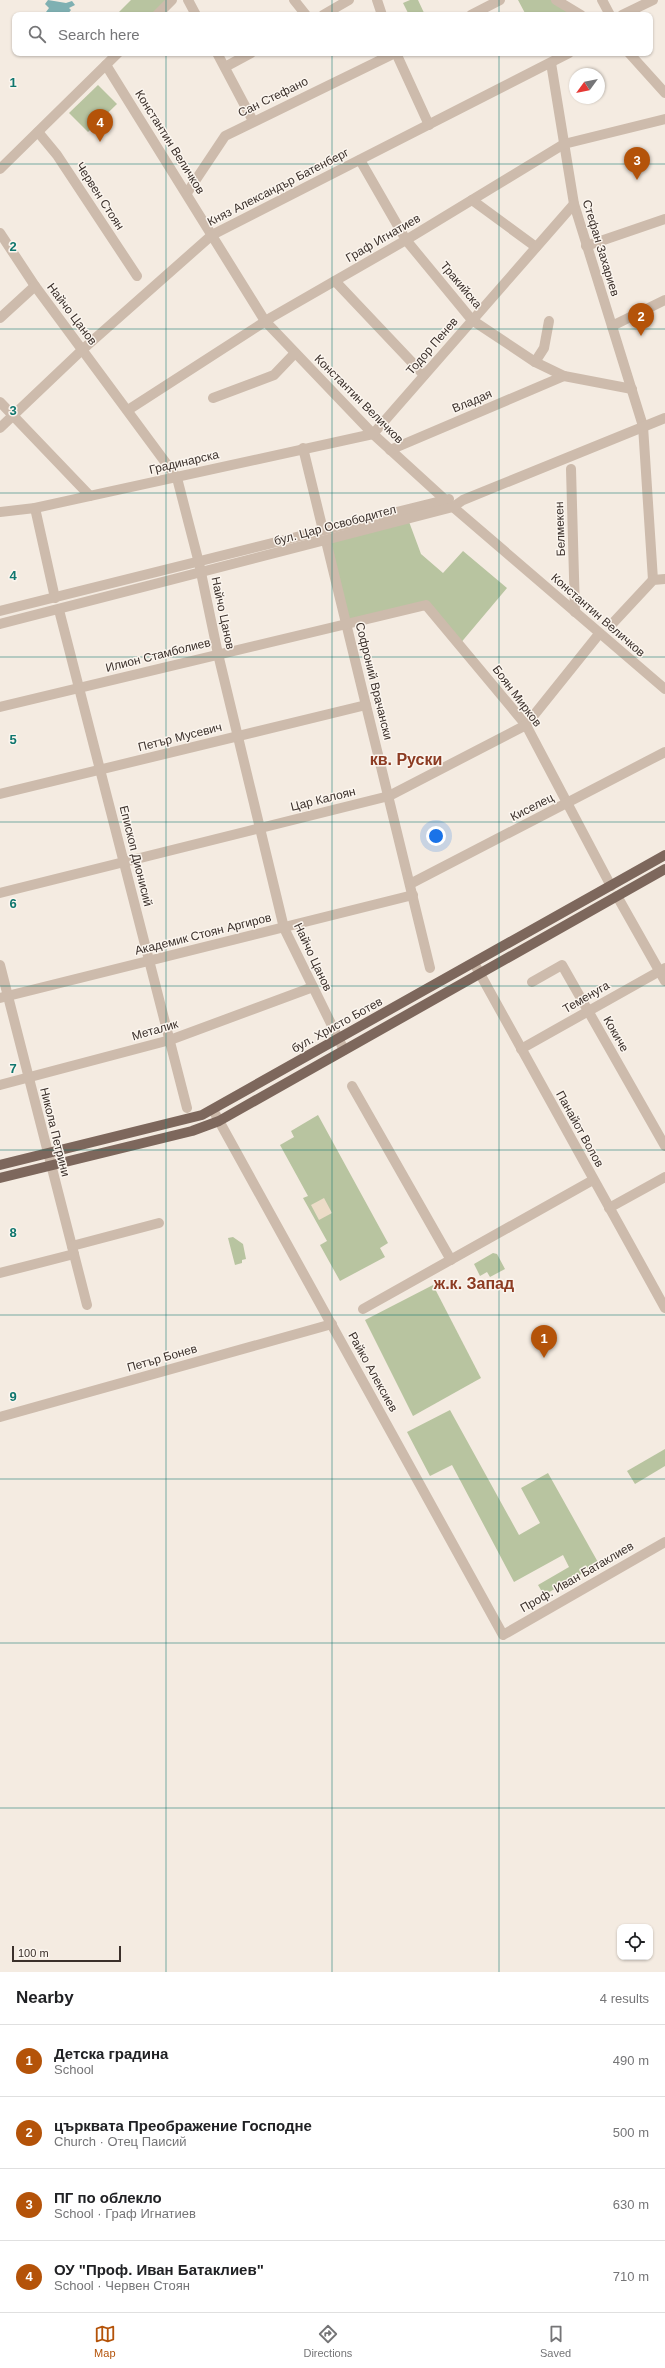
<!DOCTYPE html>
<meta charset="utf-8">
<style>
body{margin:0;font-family:Arial,sans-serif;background:#f6f6f6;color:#202124}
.controls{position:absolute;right:12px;bottom:12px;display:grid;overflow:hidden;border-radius:8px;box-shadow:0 1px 3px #0004}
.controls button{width:36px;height:36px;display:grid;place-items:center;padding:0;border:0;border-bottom:1px solid #e0e0e0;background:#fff;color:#202124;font:20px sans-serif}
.compass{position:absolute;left:569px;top:68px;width:36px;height:36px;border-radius:50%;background:#fff;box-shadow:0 1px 3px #0004;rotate:237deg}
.scale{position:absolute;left:12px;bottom:10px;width:109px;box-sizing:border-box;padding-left:4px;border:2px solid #3b302b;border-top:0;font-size:11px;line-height:14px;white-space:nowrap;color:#3b302b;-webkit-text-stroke:3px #fbf5ee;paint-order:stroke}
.you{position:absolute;left:436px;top:836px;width:14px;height:14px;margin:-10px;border:3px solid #fff;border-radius:50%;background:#1a73e8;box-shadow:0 0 0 6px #1a73e833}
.badge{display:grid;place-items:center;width:26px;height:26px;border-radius:50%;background:#b45309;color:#fff;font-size:13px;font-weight:700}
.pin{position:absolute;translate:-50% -33px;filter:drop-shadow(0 1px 2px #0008)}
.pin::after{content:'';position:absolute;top:21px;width:14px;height:12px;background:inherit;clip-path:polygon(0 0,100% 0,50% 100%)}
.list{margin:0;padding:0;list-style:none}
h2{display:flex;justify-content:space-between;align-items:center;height:52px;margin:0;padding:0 16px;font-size:17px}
h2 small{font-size:13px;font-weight:400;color:#757577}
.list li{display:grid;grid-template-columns:26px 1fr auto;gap:12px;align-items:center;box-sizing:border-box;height:72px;padding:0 16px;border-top:1px solid #e0e0e0}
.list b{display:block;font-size:15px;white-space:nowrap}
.list p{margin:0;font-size:13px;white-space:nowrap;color:#757577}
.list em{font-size:13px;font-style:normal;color:#757577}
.icon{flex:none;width:22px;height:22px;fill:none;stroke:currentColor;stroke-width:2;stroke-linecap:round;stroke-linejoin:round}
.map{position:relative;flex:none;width:665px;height:1972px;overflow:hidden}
.search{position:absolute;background:#fff;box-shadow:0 1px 3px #0004;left:12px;right:12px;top:12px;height:44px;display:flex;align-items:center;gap:10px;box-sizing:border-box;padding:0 14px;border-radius:8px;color:#757577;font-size:15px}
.sheet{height:340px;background:#fff}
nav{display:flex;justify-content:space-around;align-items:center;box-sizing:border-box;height:56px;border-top:1px solid #e0e0e0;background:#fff;font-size:11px;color:#757577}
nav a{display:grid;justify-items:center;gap:2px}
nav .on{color:#b45309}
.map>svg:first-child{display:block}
.green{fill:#b8c4a0}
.plaza{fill:#ecdcc8}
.water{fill:#7fb0b2}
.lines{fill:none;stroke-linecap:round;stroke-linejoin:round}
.minor{stroke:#cdbbac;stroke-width:10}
.major{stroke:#7d675c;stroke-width:10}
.grid{fill:none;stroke:#0f766e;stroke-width:1;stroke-opacity:0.55}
.labels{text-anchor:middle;stroke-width:3;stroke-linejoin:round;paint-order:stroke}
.street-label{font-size:12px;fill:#3b302b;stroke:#fbf5ee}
.district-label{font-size:16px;font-weight:bold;fill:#8c3b22;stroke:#fbf5ee}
.grid-label{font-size:13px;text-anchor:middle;font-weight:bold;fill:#0f766e;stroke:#fbf5ee;stroke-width:3;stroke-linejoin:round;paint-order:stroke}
</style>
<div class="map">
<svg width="665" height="1972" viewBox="0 0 665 1972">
<rect width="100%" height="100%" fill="#f4ebe1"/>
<g class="green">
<path d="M131,0h38l-12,15h-41z"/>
<path d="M410,0h8l7,15h-16l-6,-12z"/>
<path d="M518,0h38l25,15h-55z"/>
<path d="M98,85l19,19 -29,28 -19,-19z"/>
<path d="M408,519l13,35 22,19 20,-22 44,37 -48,57 -33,-40 -80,18 -20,-82z"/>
<path d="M318,1115l70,128 -8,5 5,9 -45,24 -20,-36 7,-4 -24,-43 5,-2 -28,-51 14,-8 -3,-6z"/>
<path d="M233,1237l10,7 3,15 -4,1v3l-7,2 -7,-27z"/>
<path d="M493,1253l4,1 8,15 -15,8 -3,-5 -7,4 -6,-12z"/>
<path d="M433,1285l48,93 -68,38 -48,-96z"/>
<path d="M450,1410l69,125 21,-12 -19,-35 27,-15 51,91 -55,31 -6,-10 31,-18 -6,-12 -49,27 -62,-117 -22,11 -23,-44z"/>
<path d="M665,1449v17l-30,18 -8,-13z"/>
</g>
<path class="plaza" d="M324,1198l8,15 -13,7 -8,-15z"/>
<path class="water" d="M48,0l18,3 6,-2 3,4 -6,3 2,2 -4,5h-18l-3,-3 3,-4 -4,-4z"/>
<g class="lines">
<g class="minor">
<path d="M188,0l8,15"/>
<path d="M294,0l12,15"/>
<path d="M377,0l5,15"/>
<path d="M556,0l25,15"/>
<path d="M602,0l8,15"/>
<path d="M157,15l15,-15"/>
<path d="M323,15l26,-15"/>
<path d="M471,15l29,-15"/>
<path d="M622,15l31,-15"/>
<path d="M217,53l36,68"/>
<path d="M396,53l33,72"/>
<path d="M629,53l36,40"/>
<path d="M551,63l23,141 69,222 10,154"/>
<path d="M106,65l159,256 108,113 80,73 212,182"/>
<path d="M225,67l26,-14"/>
<path d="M38,132l19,23 80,121"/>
<path d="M360,160l46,80 66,80 63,42 29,14 68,13"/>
<path d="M0,169l118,-116"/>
<path d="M187,193l38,-57 170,-83"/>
<path d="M472,200l64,47"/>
<path d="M0,233l35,53 142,192 22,85 19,91 66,274 60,122"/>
<path d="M586,246l79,-27"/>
<path d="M335,281l89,94"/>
<path d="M0,318l35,-32"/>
<path d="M612,326l53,-26"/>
<path d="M535,362l9,-14 5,-27"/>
<path d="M213,398l61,-23 21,-22"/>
<path d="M0,402l90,94"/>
<path d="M128,410l144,-93 134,-77 158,-96 101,-25"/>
<path d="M0,428l82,-78 130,-115 357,-182"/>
<path d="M303,448l19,78"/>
<path d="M390,450l174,-74"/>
<path d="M571,469l4,143"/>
<path d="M35,508l20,90"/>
<path d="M0,512l35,-4 338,-74 201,-230"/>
<path d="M326,541l104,427"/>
<path d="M59,610l128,498"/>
<path d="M0,611l449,-112"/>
<path d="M0,624l453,-117 10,-7 202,-82"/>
<path d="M612,624l41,-44 12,-1"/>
<path d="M0,707l426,-102 100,120 85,161"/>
<path d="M0,794l366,-89"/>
<path d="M410,884l255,-132"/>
<path d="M0,893l389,-97 137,-71 73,-91"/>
<path d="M617,896l48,85"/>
<path d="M474,963l191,345"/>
<path d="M0,965l87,340"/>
<path d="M532,982l30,-17 103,181"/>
<path d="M0,998l413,-103"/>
<path d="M521,1049l144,-81"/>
<path d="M0,1085l170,-45 143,-53"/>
<path d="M352,1086l99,174"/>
<path d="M213,1110l290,525 162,-93"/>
<path d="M609,1208l56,-31"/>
<path d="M72,1246l87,-23"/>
<path d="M0,1273l74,-19"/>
<path d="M363,1309l230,-129"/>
<path d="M0,1417l332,-93"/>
</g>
<g class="major">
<path d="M0,1165l202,-50 463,-260"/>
<path d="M0,1178l192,-47 27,-10 446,-252"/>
</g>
</g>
<path class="grid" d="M166,0v15M332,0v15M499,0v15M166,53v1919M332,53v1919M499,53v1919M0,164h665M0,329h665M0,493h665M0,657h665M0,822h665M0,986h665M0,1150h665M0,1315h665M0,1479h665M0,1643h665M0,1808h665"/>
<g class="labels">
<g class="street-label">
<text transform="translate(273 97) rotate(-26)" y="4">Сан Стефано</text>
<text transform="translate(170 142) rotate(58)" y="4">Константин Величков</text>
<text transform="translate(278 187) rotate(-27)" y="4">Княз Александър Батенберг</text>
<text transform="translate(100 196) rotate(57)" y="4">Червен Стоян</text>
<text transform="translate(383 238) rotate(-30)" y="4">Граф Игнатиев</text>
<text transform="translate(601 248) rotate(73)" y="4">Стефан Захариев</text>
<text transform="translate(461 285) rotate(50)" y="4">Тракийска</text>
<text transform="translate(72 314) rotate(53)" y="4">Найчо Цанов</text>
<text transform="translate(432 346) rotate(-49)" y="4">Тодор Пенев</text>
<text transform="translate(359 399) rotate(45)" y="4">Константин Величков</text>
<text transform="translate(472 401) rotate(-23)" y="4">Владая</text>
<text transform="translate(184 462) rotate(-13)" y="4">Градинарска</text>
<text transform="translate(335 525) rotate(-15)" y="4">бул. Цар Освободител</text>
<text transform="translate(560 529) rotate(-92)" y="4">Белмекен</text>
<text transform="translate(223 613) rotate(78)" y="4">Найчо Цанов</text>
<text transform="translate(598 615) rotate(41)" y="4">Константин Величков</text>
<text transform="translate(158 655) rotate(-14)" y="4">Илион Стамболиев</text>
<text transform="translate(374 681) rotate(76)" y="4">Софроний Врачански</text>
<text transform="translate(517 696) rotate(53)" y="4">Боян Мирков</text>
<text transform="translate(180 737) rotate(-14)" y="4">Петър Мусевич</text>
<text transform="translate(323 799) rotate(-14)" y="4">Цар Калоян</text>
<text transform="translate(532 807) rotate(-27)" y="4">Киселец</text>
<text transform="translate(136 856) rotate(76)" y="4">Епископ Дионисий</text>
<text transform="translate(203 934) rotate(-14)" y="4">Академик Стоян Аргиров</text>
<text transform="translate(313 957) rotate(65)" y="4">Найчо Цанов</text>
<text transform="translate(586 997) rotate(-30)" y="4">Теменуга</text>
<text transform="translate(337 1025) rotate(-29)" y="4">бул. Христо Ботев</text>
<text transform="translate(155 1030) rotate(-16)" y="4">Металик</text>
<text transform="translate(616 1034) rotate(60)" y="4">Кокиче</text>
<text transform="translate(580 1129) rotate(61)" y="4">Панайот Волов</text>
<text transform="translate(55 1132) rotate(76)" y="4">Никола Петрини</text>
<text transform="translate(162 1358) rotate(-16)" y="4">Петър Бонев</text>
<text transform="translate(373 1372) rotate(61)" y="4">Райко Алексиев</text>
<text transform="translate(577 1577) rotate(-30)" y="4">Проф. Иван Батаклиев</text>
</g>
<g class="district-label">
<text x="406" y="765">кв. Руски</text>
<text x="474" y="1289">ж.к. Запад</text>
</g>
</g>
<g class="grid-label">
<text x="13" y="87">1</text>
<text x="13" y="251">2</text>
<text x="13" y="415">3</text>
<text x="13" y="580">4</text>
<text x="13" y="744">5</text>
<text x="13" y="908">6</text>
<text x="13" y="1073">7</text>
<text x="13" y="1237">8</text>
<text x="13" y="1401">9</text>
</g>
</svg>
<div class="controls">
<button><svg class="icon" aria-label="locate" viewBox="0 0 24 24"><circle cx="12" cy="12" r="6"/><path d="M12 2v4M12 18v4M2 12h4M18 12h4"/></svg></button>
</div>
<svg class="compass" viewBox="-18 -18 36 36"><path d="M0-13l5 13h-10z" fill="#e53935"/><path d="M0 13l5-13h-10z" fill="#757577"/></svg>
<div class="scale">100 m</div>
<div class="you"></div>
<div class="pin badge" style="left:544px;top:1358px">1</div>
<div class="pin badge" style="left:641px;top:336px">2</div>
<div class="pin badge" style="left:637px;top:180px">3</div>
<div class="pin badge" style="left:100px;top:142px">4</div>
<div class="search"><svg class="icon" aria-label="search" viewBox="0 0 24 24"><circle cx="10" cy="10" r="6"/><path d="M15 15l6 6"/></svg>Search here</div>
</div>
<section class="sheet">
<h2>Nearby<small>4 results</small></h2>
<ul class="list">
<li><span class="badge">1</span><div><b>Детска градина</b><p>School</p></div><em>490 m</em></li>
<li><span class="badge">2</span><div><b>църквата Преображение Господне</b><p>Church · Отец Паисий</p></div><em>500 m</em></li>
<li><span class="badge">3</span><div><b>ПГ по облекло</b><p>School · Граф Игнатиев</p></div><em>630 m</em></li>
<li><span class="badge">4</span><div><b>ОУ &quot;Проф. Иван Батаклиев&quot;</b><p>School · Червен Стоян</p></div><em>710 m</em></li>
</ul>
</section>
<nav>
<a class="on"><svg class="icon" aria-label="map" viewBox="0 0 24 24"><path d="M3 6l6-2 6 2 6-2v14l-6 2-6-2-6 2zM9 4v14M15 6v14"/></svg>Map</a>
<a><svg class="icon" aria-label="directions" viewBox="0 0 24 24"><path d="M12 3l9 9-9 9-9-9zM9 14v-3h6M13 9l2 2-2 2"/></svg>Directions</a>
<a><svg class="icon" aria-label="saved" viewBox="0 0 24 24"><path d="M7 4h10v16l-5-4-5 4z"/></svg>Saved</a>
</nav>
